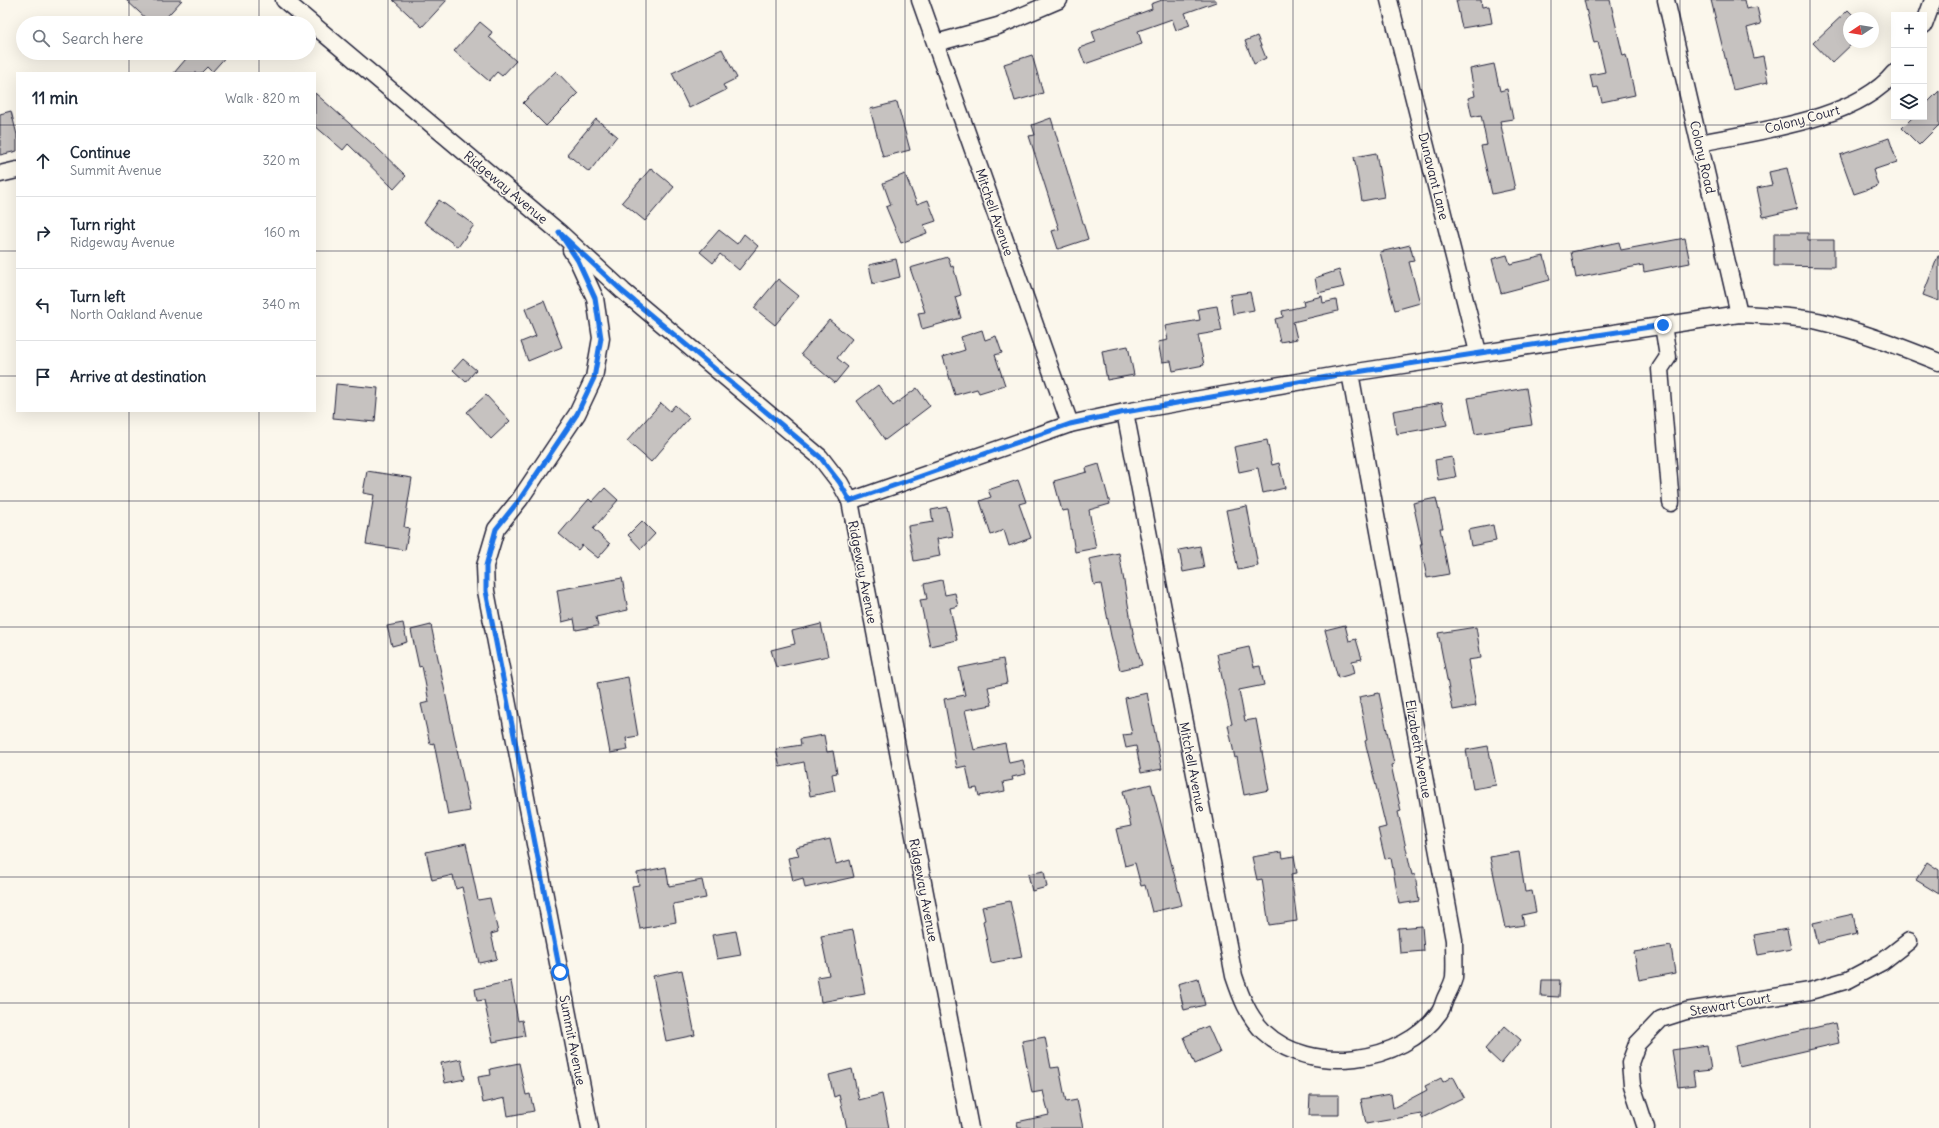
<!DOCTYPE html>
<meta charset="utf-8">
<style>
body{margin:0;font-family:Delius,sans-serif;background:#f2f2f3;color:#1f2937}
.controls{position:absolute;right:12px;top:12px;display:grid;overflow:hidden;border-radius:0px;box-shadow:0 4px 16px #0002}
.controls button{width:36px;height:36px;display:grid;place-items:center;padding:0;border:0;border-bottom:1px solid #e0e1e3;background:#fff;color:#1f2937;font:20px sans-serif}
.compass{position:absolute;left:1843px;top:12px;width:36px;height:36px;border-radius:50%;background:#fff;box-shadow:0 4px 16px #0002;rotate:258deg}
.stop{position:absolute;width:12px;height:12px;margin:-9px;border:3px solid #1a73e8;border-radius:50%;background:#fff}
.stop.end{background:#1a73e8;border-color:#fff;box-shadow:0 1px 4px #0008}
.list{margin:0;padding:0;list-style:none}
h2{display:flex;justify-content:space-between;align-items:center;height:52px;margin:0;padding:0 16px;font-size:17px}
h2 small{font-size:13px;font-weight:400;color:#747a83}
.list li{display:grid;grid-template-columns:26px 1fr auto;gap:12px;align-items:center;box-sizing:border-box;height:72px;padding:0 16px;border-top:1px solid #e0e1e3}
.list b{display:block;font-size:15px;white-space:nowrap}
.list p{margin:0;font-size:13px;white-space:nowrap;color:#747a83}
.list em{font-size:13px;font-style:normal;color:#747a83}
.icon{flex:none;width:22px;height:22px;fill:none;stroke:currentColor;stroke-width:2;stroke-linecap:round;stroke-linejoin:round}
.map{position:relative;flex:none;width:1939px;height:1128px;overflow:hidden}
.search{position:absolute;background:#fff;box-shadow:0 4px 16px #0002;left:16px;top:16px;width:300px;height:44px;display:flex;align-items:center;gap:10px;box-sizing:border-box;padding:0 14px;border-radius:22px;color:#747a83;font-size:15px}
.panel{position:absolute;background:#fff;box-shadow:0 4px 16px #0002;left:16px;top:72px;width:300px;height:340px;border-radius:0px}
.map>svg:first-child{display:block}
.building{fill:#c6c2c0;stroke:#22223b}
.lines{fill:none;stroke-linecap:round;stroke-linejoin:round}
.minor-casing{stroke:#22223b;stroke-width:19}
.minor{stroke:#fbf7ec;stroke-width:16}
.route{stroke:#1a73e8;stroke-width:5}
.grid{fill:none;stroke:#22223b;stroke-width:1;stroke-opacity:0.55}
.labels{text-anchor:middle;stroke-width:3;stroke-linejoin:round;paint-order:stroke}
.street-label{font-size:13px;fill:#22223b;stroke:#fbf7ec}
</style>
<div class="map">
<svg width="1939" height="1128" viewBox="0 0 1939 1128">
<rect width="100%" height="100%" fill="#fbf7ec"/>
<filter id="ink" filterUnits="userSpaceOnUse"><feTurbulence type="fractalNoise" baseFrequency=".025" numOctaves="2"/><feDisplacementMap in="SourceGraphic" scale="8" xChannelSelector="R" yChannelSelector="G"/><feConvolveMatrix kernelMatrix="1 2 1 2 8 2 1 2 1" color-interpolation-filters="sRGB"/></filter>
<g filter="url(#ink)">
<g class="building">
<path d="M126,0h56l-21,23h-10z"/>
<path d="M393,0h54l-25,27z"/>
<path d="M1162,0h54v2l-31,11 5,12 -14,5 -4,-11 -34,12 4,13 -57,20 -6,-16 17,-6 -4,-11 60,-22 -1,-5z"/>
<path d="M1456,0h25l1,7 7,-1 3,17 -30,5z"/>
<path d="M1584,0h26l13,56 3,-1 9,40 -33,7 -4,-15 -5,1 -3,-13 15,-3 -7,-30 -4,1z"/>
<path d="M1711,0h33l2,9 11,-2 4,17 -14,4 7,30 9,-2 5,26 -35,8z"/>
<path d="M1848,10l8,8h-7v24h5l-22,21 -19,-20z"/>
<path d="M480,22l12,10 -3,5 27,24 -14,15 -5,-4 -8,9 -35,-30z"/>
<path d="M1257,36l9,22 -12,6 -9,-23z"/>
<path d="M722,49l15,29 -14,7 3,5 -37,18 -17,-35z"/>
<path d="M191,53h38l-17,19 -5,-5 -6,6h-27z"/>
<path d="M1032,55l11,38 -28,8 -11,-37z"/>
<path d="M1494,64l6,27 7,-2 6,30 -13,2 15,68 -23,5 -11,-48 6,-1 -6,-30 -9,2 -4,-19 7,-2 -5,-27z"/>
<path d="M556,71l22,23 -32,32 -23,-23z"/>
<path d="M1939,91v34l-20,20 -17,-17 11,-11h11v-11z"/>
<path d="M315,93l60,53 31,30 -12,13 -46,-45 -5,6 -28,-24z"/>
<path d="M897,102l13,48 -27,7 -13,-48z"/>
<path d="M11,111l6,24v16l-17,4v-41z"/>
<path d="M1051,118l37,121 -30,10 -6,-18 7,-2 -30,-93 6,-1 -3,-10z"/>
<path d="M596,119l21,17 -28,36 -22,-18z"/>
<path d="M1889,138l8,24 -24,8 5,16 -24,8 -14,-39z"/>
<path d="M1376,153l8,44 -22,4 -8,-44z"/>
<path d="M651,168l23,19 -29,34 -23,-19z"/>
<path d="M1787,168l10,41 -34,8 -6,-29 15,-3 -3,-13z"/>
<path d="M905,174l12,30 11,-4 8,21 -12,4 3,8 -26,10 -15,-36 5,-2 -8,-22z"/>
<path d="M439,200l35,25 -16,22 -34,-25z"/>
<path d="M719,230l18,14 7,-10 14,12 -19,24 -19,-16 -7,9 -13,-11z"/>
<path d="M1774,233h34v7h26v27l-60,-1z"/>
<path d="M1685,238l5,25 -46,9 -1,-7 -67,13 -5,-26 48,-10 2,8z"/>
<path d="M1410,245l4,16 -5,1 11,41 -25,7 -15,-58z"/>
<path d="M1507,255l3,9 34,-8 6,24 -49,13 -9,-34z"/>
<path d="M1938,256h1v45l-16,-6z"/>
<path d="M948,257l3,10 2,-1 8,29 -6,2 6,21 -39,11 -4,-16 7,-1 -15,-44z"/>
<path d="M896,259l4,18 -27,7 -4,-19z"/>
<path d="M1339,270l5,17 -26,6 -3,-15z"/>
<path d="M778,279l21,17 -24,29 -21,-17z"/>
<path d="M1250,292l4,18 -21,4 -3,-19z"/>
<path d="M1322,296l1,7 13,-3 2,11 -45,11 4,17 -17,3 -5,-23 8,-2 -1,-6 22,-5 -1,-5z"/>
<path d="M544,301l18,46 -34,14 -7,-19 15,-6 -11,-27z"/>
<path d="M1217,306l5,25 -24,4 6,30 -31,6 -2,-10 -9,1 -4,-20 10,-2 -3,-14 35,-6 -2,-11z"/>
<path d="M829,320l23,19 -15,19 11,9 -13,16 -34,-29z"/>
<path d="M982,330l3,10 11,-4 6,17 -7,2 10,30 -26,8 -2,-4 -22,6 -12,-38 22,-7 -4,-13z"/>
<path d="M1128,346l6,29 -27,5 -5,-29z"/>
<path d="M463,359l13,11 -10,12 -13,-12z"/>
<path d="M336,384l42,4 -3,34 -42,-4z"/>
<path d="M878,385l15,21 24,-18 13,18 -45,34 -28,-39z"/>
<path d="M1526,388l6,37 -57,9 -7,-36z"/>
<path d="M486,395l24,26 -19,18 -24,-27z"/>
<path d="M1442,402l5,23 -50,9 -4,-23z"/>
<path d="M661,403l9,8 5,-6 14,13 -38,44 -24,-21z"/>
<path d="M1267,440l5,25 7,-2 6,25 -22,5 -5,-25 -19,4 -5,-25z"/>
<path d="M1452,457l4,20 -18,3 -3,-20z"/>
<path d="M1099,464l11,40 -21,6 7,38 -21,4 -7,-42 -6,1 -8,-30 33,-9 -1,-4z"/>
<path d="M367,471l45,7 -8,49 5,1 -4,22 -39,-6 8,-49 -11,-2z"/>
<path d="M1018,480l8,22 -7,2 12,34 -22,8 -5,-16 -13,5 -11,-34 11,-4 -3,-7z"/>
<path d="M605,488l13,12 -25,29 17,15 -12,14 -16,-13 -4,5 -19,-16 30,-35 3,3z"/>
<path d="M1436,498l7,30h-3l9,46 -22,4 -7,-34h2l-9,-41z"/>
<path d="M1247,506l11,60 -20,4 -12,-60z"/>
<path d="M947,507l6,29 -16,3 3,17 -26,5 -6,-35 25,-4 -2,-12z"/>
<path d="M642,521l13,13 -14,15 -13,-14z"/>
<path d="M1493,525l3,16 -25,5 -3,-16z"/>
<path d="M1200,546l4,22 -21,4 -4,-22z"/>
<path d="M1119,553l15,85 8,27 -22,5 -9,-34 -10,-52 -7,1 -5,-26z"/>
<path d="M622,578l6,32 -32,7 2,9 -22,4 -2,-11 -12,3 -5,-32z"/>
<path d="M942,580l3,15 10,-2 3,13 -8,2 7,32 -27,6 -10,-46 7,-1 -3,-15z"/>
<path d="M403,623l4,19 -15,4 -5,-20z"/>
<path d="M821,624l7,32 -52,11 -5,-17 24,-6 -3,-13z"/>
<path d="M431,625l39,186 -22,4 -14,-72 -4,1 -9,-40 8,-2 -7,-36 -3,1 -8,-37z"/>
<path d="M1345,625l4,16 7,-2 6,20 -10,2 3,12 -17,5 -13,-48z"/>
<path d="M1476,627l5,31 -13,2 8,46 -23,4 -15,-77z"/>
<path d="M1249,647l5,20 6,-1 4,19 -25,5 6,31 11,-2 13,71 -25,5 -7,-38 -2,1 -7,-33 4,-1 -15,-70z"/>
<path d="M1003,659l4,24 -19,4 4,18 -27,5 9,40 31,-7 4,20 14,-3 3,14 -14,3 1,3 -10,2 2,9 -26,5 -2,-8 -6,1 -5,-23 -9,2 -13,-69 21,-4 -6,-27z"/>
<path d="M628,677l10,59 -12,2 2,12 -18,3 -13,-70z"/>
<path d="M1147,693l15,76 -21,4 -5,-27 -10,2 -3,-13 9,-1 -7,-36z"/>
<path d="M1379,693l15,71 -3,1 10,46 -3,1 14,63 3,-1 4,27 -20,3 -8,-46 -6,1 -7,-30 8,-2 -21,-86 2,-1 -8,-43z"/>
<path d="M824,735l3,17 6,-1 4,22 -5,1 3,17 -25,5 -6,-34 -24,5 -4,-18 25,-4 -1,-6z"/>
<path d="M1488,746l8,39 -23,4 -7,-39z"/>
<path d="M1151,784l31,121 -30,7 -7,-27 -4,1 -6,-23 -10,3 -9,-37 15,-3 -8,-35z"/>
<path d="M830,839l6,25 14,-4 4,17 -49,11 -2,-10 -10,3 -5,-23 11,-2 -3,-9z"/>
<path d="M466,843l12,57 12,-2 8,34 -7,2 6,25 -18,4 -17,-76 -6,2 -3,-14 -21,5 -6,-28z"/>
<path d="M1282,852l1,6 11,-2 3,17 -6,1 6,47 -28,4 -7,-46 -5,1 -5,-23z"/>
<path d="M1519,852l6,40 7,-1 4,21 -14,3 2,10 -19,3 -15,-71z"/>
<path d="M1927,862l12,8v24l-23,-14z"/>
<path d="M666,867l3,19 33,-6 4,18 -33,6 3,18 -36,7 -8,-43 7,-1 -2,-12z"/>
<path d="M1044,871l3,16 -15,4 -4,-17z"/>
<path d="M1010,901l12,56 -31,6 -8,-42 2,-1 -3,-13z"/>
<path d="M1853,914l4,20 -39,9 -5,-20z"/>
<path d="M1422,926l2,25 -24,2 -2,-25z"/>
<path d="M1787,929l4,20 -33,6 -4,-20z"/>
<path d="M853,930l12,64 -44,8 -4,-25 12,-2 -8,-39z"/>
<path d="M736,931l5,24 -24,4 -5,-24z"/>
<path d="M1671,946l4,27 -36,7 -5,-28z"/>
<path d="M682,970l13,65 -29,6 -13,-65z"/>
<path d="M1198,978l7,27 -21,5 -6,-26z"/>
<path d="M1542,980h18l-1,17 -18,-1z"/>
<path d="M511,981l7,40 4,-1 3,16 -32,6 -9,-42 -7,1 -2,-12z"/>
<path d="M1835,1023l4,20 -100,23 -4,-20z"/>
<path d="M1208,1026l12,27 -25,11 -11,-27z"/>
<path d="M1505,1026l16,14 -20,24 -16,-15z"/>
<path d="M1045,1037l6,31 8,-1 7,35 11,-2 6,28h-65l-1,-6 32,-7 -6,-24 -11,2 -10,-52z"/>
<path d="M1707,1045l4,25 -18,2 2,13 -17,2 -6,-37z"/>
<path d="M461,1059l4,20 -20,4 -4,-20z"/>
<path d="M519,1063l7,32 4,-1 4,17 -26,5 -3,-18 -22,5 -5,-26 13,-2 -1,-6z"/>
<path d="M852,1069l7,31 23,-6 7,34h-42l-8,-33 -5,2 -5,-22z"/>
<path d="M1453,1076l11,21 -42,21 -1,-4 -55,10 -5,-25 30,-5 2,14 34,-18 -2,-4 16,-8 2,4z"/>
<path d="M1310,1095h29v20h-30z"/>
</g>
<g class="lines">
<defs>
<g id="minor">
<path d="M284,0l275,232 64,59 197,166 20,26 10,18 120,627"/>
<path d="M920,0l150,424"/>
<path d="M1389,0l89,352"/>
<path d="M1666,0l73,314"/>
<path d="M1924,25l9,-25"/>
<path d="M936,43l62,-17 61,-26"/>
<path d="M1700,143c57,-12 156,-23 194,-70"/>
<path d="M0,174l17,-4"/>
<path d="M571,250l7,11 17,37 6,40 -7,40 -17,36 -57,85 -24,30 -11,37 1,25 104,537"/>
<path d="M1663,325l5,32 -8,12 11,134"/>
<path d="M1125,412l109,564c7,21 14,40 30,56 46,44 139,32 175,-19 3,-4 4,-9 6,-14 3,-7 8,-15 9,-22 1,-12 0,-25 0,-37l-104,-567"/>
<path d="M850,501l220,-77 55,-12 225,-39 389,-59c27,1 53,2 79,7 42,10 81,25 121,41"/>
<path d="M1646,1128l-14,-43 -2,-22 7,-19 24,-25 25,-8 124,-20 38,-11 34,-18 27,-21"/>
</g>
</defs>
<use href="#minor" class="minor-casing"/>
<use href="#minor" class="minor"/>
</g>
</g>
<g class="lines" filter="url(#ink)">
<path class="route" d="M560,972l-74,-381v-25l10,-37 24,-30 57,-85 17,-36 7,-40 -6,-40 -17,-37 -19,-29 63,59 198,166 20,26 10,18 220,-77 55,-12 225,-39 313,-48"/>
</g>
<path class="grid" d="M129,0v23M259,0v23M388,0v1128M517,0v1128M646,0v1128M776,0v1128M905,0v1128M1034,0v1128M1163,0v1128M1293,0v1128M1422,0v1128M1551,0v1128M1680,0v1128M1810,0v1128M129,53v20M259,53v20M0,125h17M315,125h1624M0,251h17M315,251h1624M0,376h17M315,376h1624M129,411v717M259,411v717M0,501h1939M0,627h1939M0,752h1939M0,877h1939M0,1003h1939"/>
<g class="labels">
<g class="street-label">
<text transform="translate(1802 119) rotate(-15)" y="5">Colony Court</text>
<text transform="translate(1703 157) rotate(77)" y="5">Colony Road</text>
<text transform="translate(1434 176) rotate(76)" y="5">Dunavant Lane</text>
<text transform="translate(506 187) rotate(40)" y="5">Ridgeway Avenue</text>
<text transform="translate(995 212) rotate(71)" y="5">Mitchell Avenue</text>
<text transform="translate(863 572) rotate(79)" y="5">Ridgeway Avenue</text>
<text transform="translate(1419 749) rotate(80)" y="5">Elizabeth Avenue</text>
<text transform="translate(1193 767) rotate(79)" y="5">Mitchell Avenue</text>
<text transform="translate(924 890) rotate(79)" y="5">Ridgeway Avenue</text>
<text transform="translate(1730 1004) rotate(-10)" y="5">Stewart Court</text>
<text transform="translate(573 1040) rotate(79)" y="5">Summit Avenue</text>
</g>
</g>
</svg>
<div class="controls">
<button>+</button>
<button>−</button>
<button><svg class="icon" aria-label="layers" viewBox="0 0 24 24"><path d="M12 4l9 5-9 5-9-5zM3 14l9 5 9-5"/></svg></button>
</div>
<svg class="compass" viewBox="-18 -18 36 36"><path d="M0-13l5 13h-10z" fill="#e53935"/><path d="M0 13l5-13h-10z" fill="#747a83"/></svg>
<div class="stop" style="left:560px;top:972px"></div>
<div class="stop end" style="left:1663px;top:325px"></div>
<div class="search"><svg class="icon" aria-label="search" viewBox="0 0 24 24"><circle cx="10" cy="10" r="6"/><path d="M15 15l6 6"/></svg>Search here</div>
<section class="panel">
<h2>11 min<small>Walk · 820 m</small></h2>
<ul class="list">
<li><svg class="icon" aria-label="ahead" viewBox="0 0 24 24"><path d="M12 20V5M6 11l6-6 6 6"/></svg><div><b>Continue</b><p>Summit Avenue</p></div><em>320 m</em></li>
<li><svg class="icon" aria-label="right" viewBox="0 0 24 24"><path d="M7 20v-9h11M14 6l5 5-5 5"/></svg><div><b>Turn right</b><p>Ridgeway Avenue</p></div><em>160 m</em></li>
<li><svg class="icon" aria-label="left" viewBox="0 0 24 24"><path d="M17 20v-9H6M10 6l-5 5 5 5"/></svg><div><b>Turn left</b><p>North Oakland Avenue</p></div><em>340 m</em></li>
<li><svg class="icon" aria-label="arrive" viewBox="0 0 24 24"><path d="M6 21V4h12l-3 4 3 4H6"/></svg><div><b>Arrive at destination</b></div></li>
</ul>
</section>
</div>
